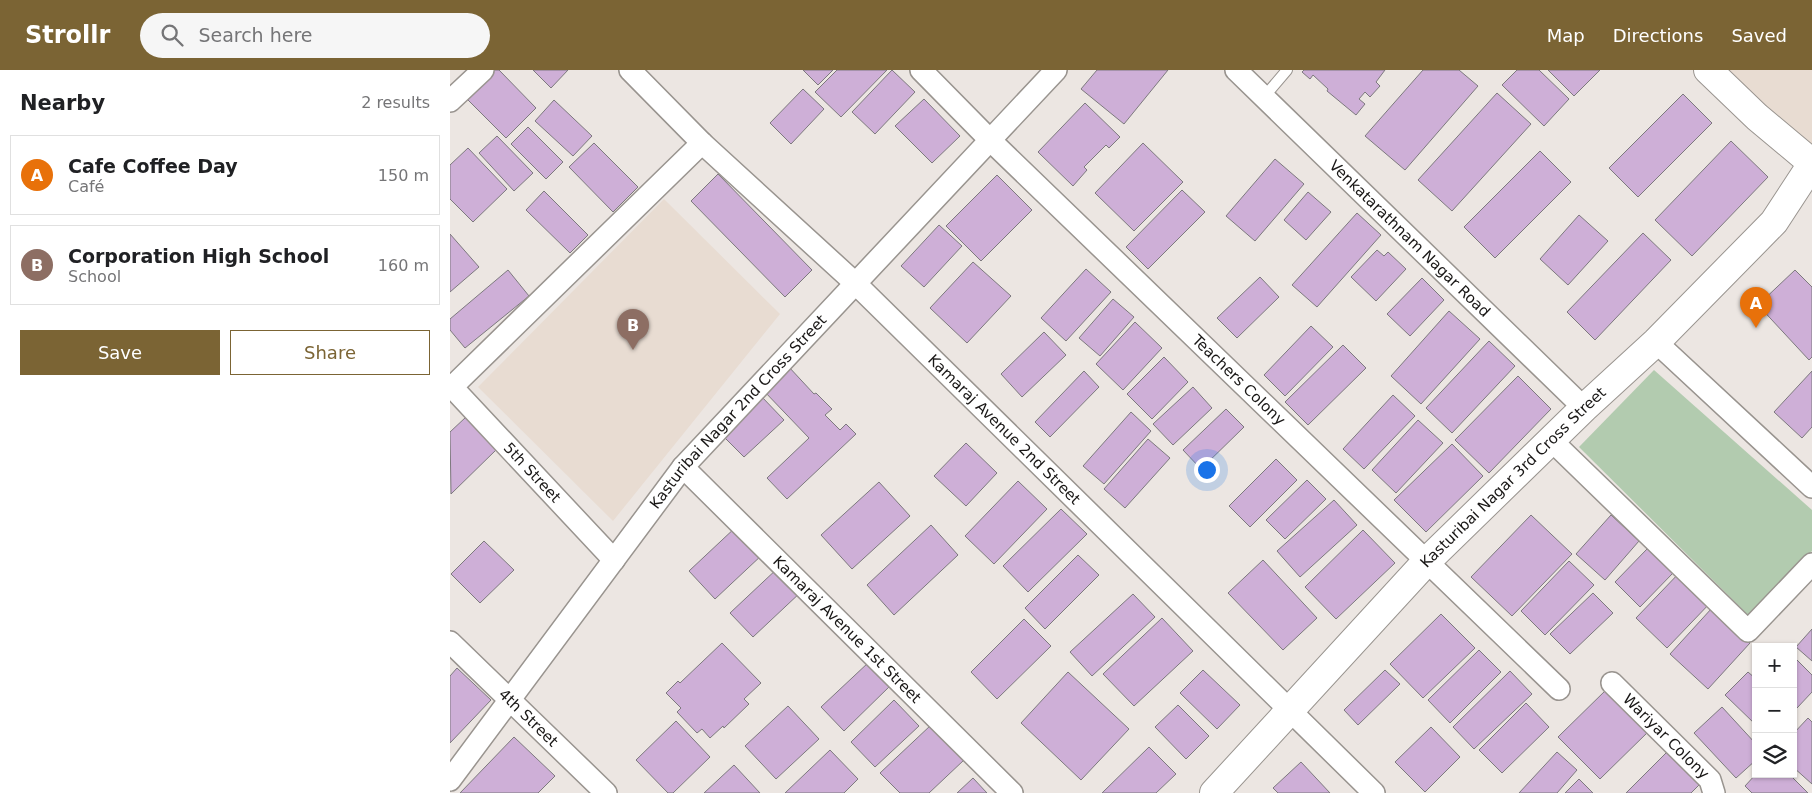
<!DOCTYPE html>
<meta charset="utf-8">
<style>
body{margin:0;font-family:"DejaVu Sans",sans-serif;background:#f6f6f6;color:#202124}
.controls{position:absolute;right:15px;bottom:15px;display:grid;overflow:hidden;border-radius:0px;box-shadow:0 1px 4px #0004}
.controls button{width:45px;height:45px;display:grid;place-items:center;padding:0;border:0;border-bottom:1px solid #e0e0e0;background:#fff;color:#202124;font:25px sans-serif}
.you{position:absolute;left:756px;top:399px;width:18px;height:18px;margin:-12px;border:4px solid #fff;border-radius:50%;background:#1a73e8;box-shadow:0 0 0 8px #1a73e833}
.badge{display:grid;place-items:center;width:32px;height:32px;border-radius:50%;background:#7b6434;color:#fff;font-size:16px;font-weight:700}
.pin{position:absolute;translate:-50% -41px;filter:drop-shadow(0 1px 2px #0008)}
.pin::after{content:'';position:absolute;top:26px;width:18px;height:15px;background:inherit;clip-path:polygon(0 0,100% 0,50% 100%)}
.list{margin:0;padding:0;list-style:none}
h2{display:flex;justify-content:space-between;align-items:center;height:65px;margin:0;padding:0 20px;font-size:21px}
h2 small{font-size:16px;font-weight:400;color:#757577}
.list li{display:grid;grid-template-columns:32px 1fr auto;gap:15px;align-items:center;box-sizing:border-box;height:80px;margin:0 10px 10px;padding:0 10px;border:1px solid #e0e0e0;border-radius:0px}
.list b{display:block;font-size:19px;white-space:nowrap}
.list p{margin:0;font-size:16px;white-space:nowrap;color:#757577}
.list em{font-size:16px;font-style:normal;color:#757577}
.actions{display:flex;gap:10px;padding:15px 20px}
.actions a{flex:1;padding:11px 0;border:1px solid #7b6434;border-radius:0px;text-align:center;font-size:18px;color:#7b6434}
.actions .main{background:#7b6434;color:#fff}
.icon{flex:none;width:28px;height:28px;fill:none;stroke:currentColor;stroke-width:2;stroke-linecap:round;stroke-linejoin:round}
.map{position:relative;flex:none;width:1362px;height:723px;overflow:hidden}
header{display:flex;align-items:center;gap:30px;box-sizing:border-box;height:70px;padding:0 25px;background:#7b6434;color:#fff}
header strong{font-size:24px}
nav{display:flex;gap:28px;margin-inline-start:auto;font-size:18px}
.search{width:350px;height:45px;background:#f6f6f6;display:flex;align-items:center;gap:12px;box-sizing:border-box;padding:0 18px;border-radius:28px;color:#757577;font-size:19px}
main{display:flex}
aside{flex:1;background:#fff}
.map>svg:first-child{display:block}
.built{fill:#e8dcd2}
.green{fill:#b2cbaf}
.building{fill:#ceafd7;stroke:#7d797e}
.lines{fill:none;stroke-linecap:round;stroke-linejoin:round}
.lane-casing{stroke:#99948f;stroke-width:12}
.street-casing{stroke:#99948f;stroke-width:24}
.secondary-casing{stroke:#99948f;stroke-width:30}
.lane{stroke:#fff;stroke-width:10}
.street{stroke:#fff;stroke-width:21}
.secondary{stroke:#fff;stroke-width:28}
.labels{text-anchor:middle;stroke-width:4.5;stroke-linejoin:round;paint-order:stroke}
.street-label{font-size:15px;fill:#181615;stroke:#fff}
</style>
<header>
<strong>Strollr</strong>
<div class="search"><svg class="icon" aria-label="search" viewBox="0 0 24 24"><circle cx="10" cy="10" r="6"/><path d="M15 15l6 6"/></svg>Search here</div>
<nav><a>Map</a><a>Directions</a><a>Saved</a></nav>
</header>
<main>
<aside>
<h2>Nearby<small>2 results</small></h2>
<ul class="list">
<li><span class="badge" style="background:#e8710a">A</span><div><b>Cafe Coffee Day</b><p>Café</p></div><em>150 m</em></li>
<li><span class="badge" style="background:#8d6e63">B</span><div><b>Corporation High School</b><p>School</p></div><em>160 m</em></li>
</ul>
<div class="actions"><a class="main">Save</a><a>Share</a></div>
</aside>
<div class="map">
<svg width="1362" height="723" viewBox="0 0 1362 723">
<rect width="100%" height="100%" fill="#ece6e2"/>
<g class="built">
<path d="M1250,0h112v95z"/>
<path d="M214,129l116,115 -167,207 -135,-134z"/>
</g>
<path class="green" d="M1204,300l158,140v41l-63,65 -170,-169z"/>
<g class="building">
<path d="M39,0h10l37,38 -30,30 -43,-43z"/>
<path d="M83,0h35l-17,18z"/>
<path d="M353,0h30l-15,15z"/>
<path d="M387,0h50l-46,47 -26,-25z"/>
<path d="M442,0l23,22 -40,42 -23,-22z"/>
<path d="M647,0h71l-44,54 -43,-35z"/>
<path d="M854,0h81l-9,12 4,4 -10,11 -5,-5 -6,7 6,5 -9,11 -29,-24 1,-2 -15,-14 -3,4 -8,-7z"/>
<path d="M973,0h36l19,16 -73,84 -40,-34z"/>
<path d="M1067,0h22l30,29 -25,27 -42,-41z"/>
<path d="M1098,0h52l-26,26z"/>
<path d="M353,19l21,20 -33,35 -21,-21z"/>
<path d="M1047,23l34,31 -79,87 -34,-31z"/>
<path d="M1233,24l29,29 -74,74 -29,-29z"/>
<path d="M474,29l36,37 -28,27 -37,-37z"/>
<path d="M104,30l38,36 -19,20 -38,-35z"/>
<path d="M635,33l35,34 -11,11 -3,-3 -22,22 3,3 -14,16 -35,-34z"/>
<path d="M78,57l35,35 -17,17 -35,-35z"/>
<path d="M47,66l36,37 -19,18 -35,-38z"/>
<path d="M1281,71l37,36 -76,79 -37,-36z"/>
<path d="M144,73l44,44 -25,25 -44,-45z"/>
<path d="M693,73l40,39 -49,49 -39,-38z"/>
<path d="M18,78l39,41 -34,33 -23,-23v-34z"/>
<path d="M1090,81l31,31 -76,76 -31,-31z"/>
<path d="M825,89l29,25 -49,57 -29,-25z"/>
<path d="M268,104l94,96 -27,27 -94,-96z"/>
<path d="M547,105l35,35 -51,51 -35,-35z"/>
<path d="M732,120l23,22 -57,57 -22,-22z"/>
<path d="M94,121l44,44 -18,18 -44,-43z"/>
<path d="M858,122l23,20 -25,28 -22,-20z"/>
<path d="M907,143l24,22 -64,72 -25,-22z"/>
<path d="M1129,145l29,26 -40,44 -28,-26z"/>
<path d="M489,155l23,21 -38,41 -23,-21z"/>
<path d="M1193,163l28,27 -76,80 -28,-28z"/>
<path d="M0,164l29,33 -29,25z"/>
<path d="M927,180l7,6 4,-4 18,17 -30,32 -25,-24z"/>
<path d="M523,192l38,34 -44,47 -37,-35z"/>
<path d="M636,199l25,23 -45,49 -25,-23z"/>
<path d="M58,200l21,26 -64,52 -15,-18v-11z"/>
<path d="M1345,200l17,17v70l-3,3 -51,-55z"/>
<path d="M810,207l19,20 -42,41 -20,-20z"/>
<path d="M972,208l22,22 -34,36 -23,-22z"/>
<path d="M663,229l21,18 -34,39 -21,-18z"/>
<path d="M999,241l31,28 -59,65 -30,-28z"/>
<path d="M685,252l27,26 -39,42 -27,-26z"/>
<path d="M861,256l22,21 -48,49 -21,-21z"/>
<path d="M594,262l22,23 -44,42 -21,-23z"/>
<path d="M1039,271l26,25 -63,67 -26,-25z"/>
<path d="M893,275l23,23 -58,57 -23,-23z"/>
<path d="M714,287l24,25 -36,37 -25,-25z"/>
<path d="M338,296l26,28 2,-1 16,16 -7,6 15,15 6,-6 10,10 -69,65 -20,-21 42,-40 -46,-48z"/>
<path d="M634,301l15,16 -49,50 -15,-15z"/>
<path d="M1362,301v56l-10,11 -28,-26z"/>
<path d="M1068,306l33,33 -62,64 -34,-33z"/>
<path d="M743,317l19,21 -39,37 -20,-21z"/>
<path d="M943,325l22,21 -51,53 -21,-20z"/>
<path d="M311,326l23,24 -40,37 -23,-23z"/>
<path d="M776,339l18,18 -43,42 -18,-19z"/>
<path d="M681,342l20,19 -47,53 -21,-18z"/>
<path d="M16,347l31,32 -46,45 -1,-62z"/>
<path d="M968,350l25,23 -47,50 -24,-23z"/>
<path d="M698,369l22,19 -45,50 -21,-19z"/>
<path d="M516,373l31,30 -31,33 -32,-30z"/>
<path d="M1002,374l31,32 -57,56 -32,-32z"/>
<path d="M826,389l21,21 -47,47 -21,-21z"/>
<path d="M857,410l19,19 -41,40 -19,-19z"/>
<path d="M568,411l29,28 -53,55 -29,-28z"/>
<path d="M429,412l31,34 -58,53 -31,-34z"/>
<path d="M884,430l23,25 -57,52 -23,-26z"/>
<path d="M611,439l26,25 -59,58 -25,-26z"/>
<path d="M1081,445l41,39 -60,62 -41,-39z"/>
<path d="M1161,445l28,26 -34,39 -29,-26z"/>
<path d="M481,455l27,30 -64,60 -27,-30z"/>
<path d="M287,456l26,28 -48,45 -26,-28z"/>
<path d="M913,460l32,33 -59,56 -31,-32z"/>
<path d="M34,471l30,29 -34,33 -29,-29z"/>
<path d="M1197,479l26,24 -33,34 -25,-25z"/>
<path d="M628,485l21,20 -54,54 -20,-21z"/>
<path d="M813,490l54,58 -34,32 -55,-57z"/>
<path d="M1119,491l25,24 -49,50 -24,-24z"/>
<path d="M329,497l23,24 -49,46 -23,-24z"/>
<path d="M1232,500l31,30 -46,48 -31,-30z"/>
<path d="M1143,523l20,20 -43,41 -20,-20z"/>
<path d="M683,524l22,23 -63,59 -22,-24z"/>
<path d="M1262,538l38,35 -42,46 -38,-35z"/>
<path d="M991,544l34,34 -52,50 -33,-34z"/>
<path d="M712,548l31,33 -59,55 -31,-32z"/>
<path d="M574,549l27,27 -54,53 -26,-27z"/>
<path d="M1362,559v32l-16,-14z"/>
<path d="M272,573l39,40 -17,16 5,5 -25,24 -1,-2 -13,12 -8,-9 -5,4 -20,-21 4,-4 -15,-15 12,-12 2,2z"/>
<path d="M1029,580l22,22 -51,51 -22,-23z"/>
<path d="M1343,586l19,19v17l-15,16 -4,-4z"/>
<path d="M419,592l22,23 -47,46 -23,-24z"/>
<path d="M7,598l34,32 -41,43v-67z"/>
<path d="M753,600l37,35 -23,24 -37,-36z"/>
<path d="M935,600l15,14 -42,41 -14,-15z"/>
<path d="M1060,601l22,23 -58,55 -21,-22z"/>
<path d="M618,602l61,57 -48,51 -60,-57z"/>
<path d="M1298,602l8,7v46l-31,-30z"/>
<path d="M1158,618l42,42 -50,49 -42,-42z"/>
<path d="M444,630l25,26 -44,41 -24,-25z"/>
<path d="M1076,633l23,24 -47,46 -23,-23z"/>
<path d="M728,635l31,31 -23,23 -31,-32z"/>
<path d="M338,636l31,33 -43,40 -31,-33z"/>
<path d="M1272,637l34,37v16l-20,18 -42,-45z"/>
<path d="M1358,648l4,4v62l-19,-17v-33z"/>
<path d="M226,651l34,36 -37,36h-5l-32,-33z"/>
<path d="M481,655l33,35 -35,33h-29l-20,-20z"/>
<path d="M981,657l29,30 -35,35 -30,-30z"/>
<path d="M64,667l41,39 -17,17h-78z"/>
<path d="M699,677l27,27 -20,19h-54z"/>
<path d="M380,680l28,29 -14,14h-59z"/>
<path d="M1219,680l33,32 -11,11h-65z"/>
<path d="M1107,682l20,18 -20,23h-38z"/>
<path d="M851,692l29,31h-52l-5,-5z"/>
<path d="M284,695l26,28h-56z"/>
<path d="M1306,704h33l19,19h-56l-7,-7z"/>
<path d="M523,708l14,15h-30z"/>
<path d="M1129,709l14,14h-28z"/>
</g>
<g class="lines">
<defs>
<path id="lane" d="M814,27l23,-27"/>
<g id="street">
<path id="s1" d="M180,0l72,73 153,140 519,510"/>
<path id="s2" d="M471,0l69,70 569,549"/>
<path id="s3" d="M786,0l348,338"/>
<path d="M0,31l33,-31"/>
<path d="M1206,272l156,145"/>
<path id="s4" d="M0,315l164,175"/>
<path d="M2,317l250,-244"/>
<path d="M1101,370l197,191 64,-67"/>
<path id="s5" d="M233,397l329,326"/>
<path id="s6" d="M0,572l156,151"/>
<path id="s7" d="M1162,613l98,97 4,13"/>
<path id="s8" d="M0,710l233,-313 373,-397"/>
</g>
<g id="secondary">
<path d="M1258,0l49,47 55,46"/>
<path id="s9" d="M764,723l213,-232 157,-153 72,-66 118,-120 38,-58"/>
</g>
</defs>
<use href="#lane" class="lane-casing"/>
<use href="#street" class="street-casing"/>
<use href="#secondary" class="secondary-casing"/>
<use href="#lane" class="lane"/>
<use href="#street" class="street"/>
<use href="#secondary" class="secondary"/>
</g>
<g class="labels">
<g class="street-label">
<text dy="5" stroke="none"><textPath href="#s3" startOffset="242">Venkatarathnam Nagar Road</textPath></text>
<text dy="5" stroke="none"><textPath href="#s2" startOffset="444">Teachers Colony</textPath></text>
<text dy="5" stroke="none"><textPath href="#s8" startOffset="468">Kasturibai Nagar 2nd Cross Street</textPath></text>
<text dy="5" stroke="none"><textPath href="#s1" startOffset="519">Kamaraj Avenue 2nd Street</textPath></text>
<text dy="5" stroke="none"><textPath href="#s4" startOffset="120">5th Street</textPath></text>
<text dy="5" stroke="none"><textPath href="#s9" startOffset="435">Kasturibai Nagar 3rd Cross Street</textPath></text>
<text dy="5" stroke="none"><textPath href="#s5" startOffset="231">Kamaraj Avenue 1st Street</textPath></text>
<text dy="5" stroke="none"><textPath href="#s6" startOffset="109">4th Street</textPath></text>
<text dy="5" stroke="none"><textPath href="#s7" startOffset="76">Wariyar Colony</textPath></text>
</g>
</g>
</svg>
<div class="controls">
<button>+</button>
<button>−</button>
<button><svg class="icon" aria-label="layers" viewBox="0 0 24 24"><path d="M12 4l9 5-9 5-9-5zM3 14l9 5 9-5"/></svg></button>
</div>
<div class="you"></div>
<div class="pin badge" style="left:1306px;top:258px;background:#e8710a">A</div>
<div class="pin badge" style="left:183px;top:280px;background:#8d6e63">B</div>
</div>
</main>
